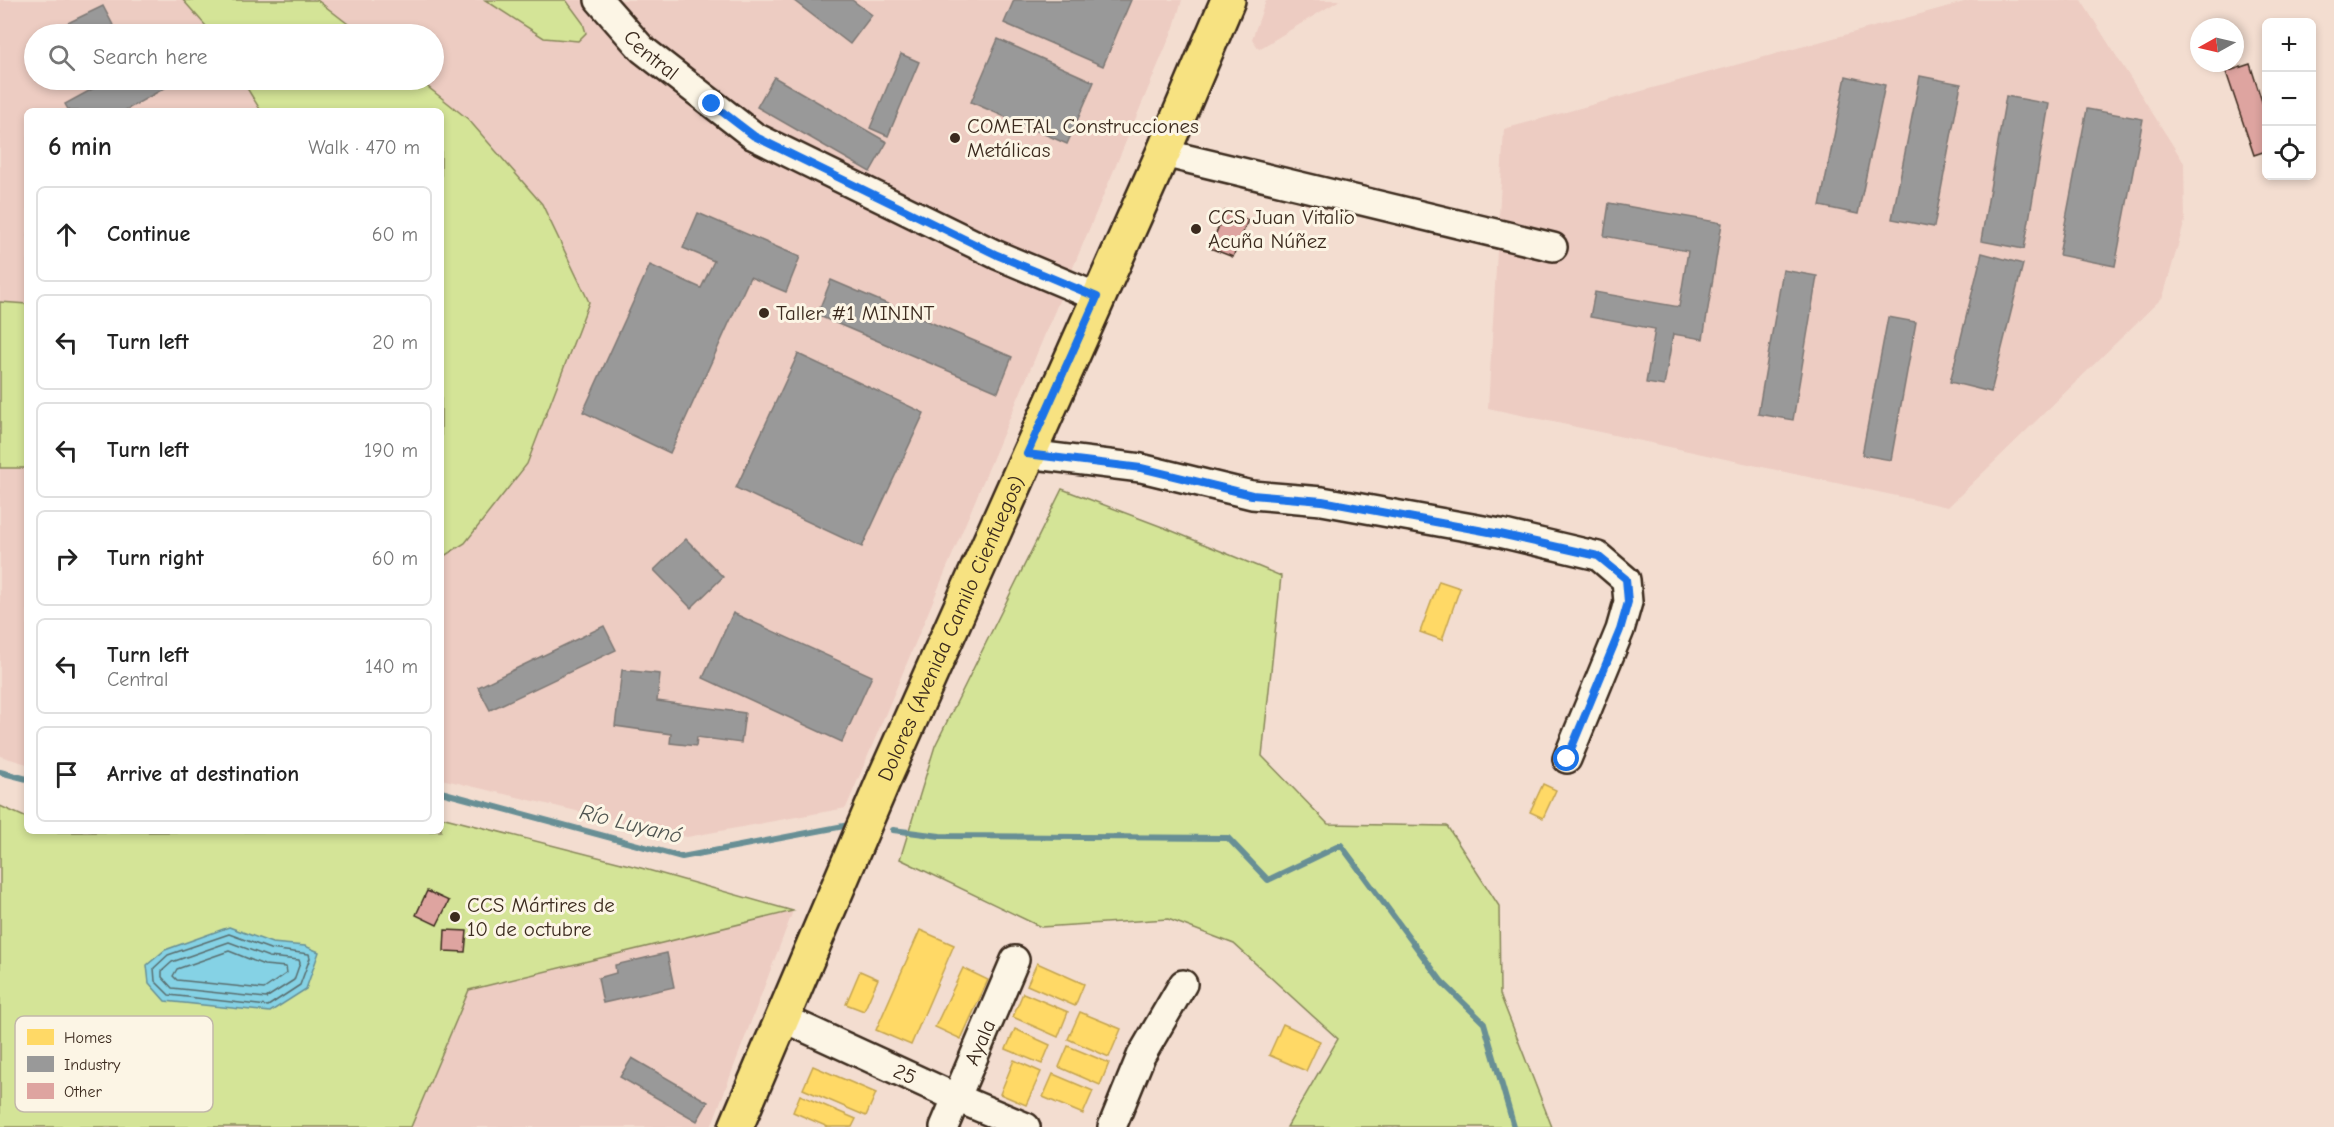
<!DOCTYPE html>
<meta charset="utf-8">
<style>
body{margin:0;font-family:"Comic Neue",sans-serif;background:#f6f6f6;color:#222}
.controls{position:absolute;right:18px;top:18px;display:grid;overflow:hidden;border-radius:9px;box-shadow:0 3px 9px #0003}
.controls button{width:54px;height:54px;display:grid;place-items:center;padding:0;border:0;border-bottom:2px solid #e0e0e0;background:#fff;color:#222;font:30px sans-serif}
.compass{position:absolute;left:2190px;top:18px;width:54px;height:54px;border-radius:50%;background:#fff;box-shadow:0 3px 9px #0003;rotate:262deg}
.stop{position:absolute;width:18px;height:18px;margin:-14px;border:4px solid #1a73e8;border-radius:50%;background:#fff}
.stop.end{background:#1a73e8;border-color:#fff;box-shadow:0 2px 6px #0008}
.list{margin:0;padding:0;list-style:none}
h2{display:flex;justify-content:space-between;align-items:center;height:78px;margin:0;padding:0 24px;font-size:26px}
h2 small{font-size:20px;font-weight:400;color:#767676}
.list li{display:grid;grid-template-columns:39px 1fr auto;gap:18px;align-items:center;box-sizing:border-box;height:96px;margin:0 12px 12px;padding:0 12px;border:2px solid #e0e0e0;border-radius:9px}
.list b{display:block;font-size:22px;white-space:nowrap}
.list p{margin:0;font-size:20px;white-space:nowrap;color:#767676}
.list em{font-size:20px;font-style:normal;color:#767676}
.icon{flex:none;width:33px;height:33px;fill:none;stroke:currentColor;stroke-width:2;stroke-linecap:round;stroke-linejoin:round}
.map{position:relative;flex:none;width:2334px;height:1127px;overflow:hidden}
.search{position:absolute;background:#fff;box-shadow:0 3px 9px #0003;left:24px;top:24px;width:420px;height:66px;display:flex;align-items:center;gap:15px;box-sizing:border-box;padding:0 21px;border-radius:33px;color:#767676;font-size:22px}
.panel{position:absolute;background:#fff;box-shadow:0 3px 9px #0003;left:24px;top:108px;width:420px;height:726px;border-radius:9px}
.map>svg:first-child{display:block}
.built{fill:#edccc2;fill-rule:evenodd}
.green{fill:#d4e497;stroke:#88875a;stroke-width:1.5}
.water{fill:#85d2e5;stroke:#678f95;stroke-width:1.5}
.homes{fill:#ffd966;stroke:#c4a450;stroke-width:1.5}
.industry{fill:#999;stroke:#7d7874;stroke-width:1.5}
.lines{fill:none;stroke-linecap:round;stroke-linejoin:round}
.shore{stroke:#596d6e;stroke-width:1.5}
.stream{stroke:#678f95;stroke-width:6}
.building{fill:#dea4a0;stroke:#3b2a1e;stroke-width:1.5}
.minor-casing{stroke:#3b2a1e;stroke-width:32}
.major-casing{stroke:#3b2a1e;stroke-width:38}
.minor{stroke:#fcf5e5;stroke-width:27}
.major{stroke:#f7e281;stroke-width:33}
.route{stroke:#1a73e8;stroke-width:8}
.poi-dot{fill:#3b2a1e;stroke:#fcf5e5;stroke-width:2}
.labels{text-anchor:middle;stroke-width:6;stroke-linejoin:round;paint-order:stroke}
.street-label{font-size:21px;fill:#3b2a1e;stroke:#fcf5e5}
.poi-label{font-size:21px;fill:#3b2a1e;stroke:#fcf5e5;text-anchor:start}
.water-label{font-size:22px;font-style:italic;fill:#4e5450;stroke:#fcf5e5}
.key{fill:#fcf5e5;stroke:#c2b8a9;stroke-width:1.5}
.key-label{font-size:16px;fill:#3b2a1e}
</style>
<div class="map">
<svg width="2334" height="1127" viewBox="0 0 2334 1127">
<rect width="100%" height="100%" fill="#f3ddd0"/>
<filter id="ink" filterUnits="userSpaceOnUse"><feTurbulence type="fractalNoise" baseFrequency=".0167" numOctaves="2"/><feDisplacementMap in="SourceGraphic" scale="12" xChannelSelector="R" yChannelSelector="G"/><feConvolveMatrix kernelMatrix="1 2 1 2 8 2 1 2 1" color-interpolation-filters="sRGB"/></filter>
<g filter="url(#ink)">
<g class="built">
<path d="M0,0h1182l-8,27 -328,781 -159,29 -246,-58v-668h-414v653l-27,-8zM34,34h400v46h-400z"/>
<path d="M1266,0h74l-81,49 -7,-10z"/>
<path d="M1971,0h110l103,163 1,58 -22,76 -215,210 -460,-99 16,-279z"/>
<path d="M793,911l-82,216h-300l58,-137z"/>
</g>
<g class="green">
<path d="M183,0h134l44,34h-148z"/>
<path d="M485,0h81l17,23 3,10 -8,8 -34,-3z"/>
<path d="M242,80h177l49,39 74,85 47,98 -62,162 -62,79 -24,15v-447h-180z"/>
<path d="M0,302l27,2v164h-27z"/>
<path d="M1062,489l103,39 116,48 -19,180 66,68 119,2 52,80 1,88 52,133h-265l51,-88 -104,-95 -66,-25 -127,8 -141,-68 35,-113z"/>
<path d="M0,806l27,12v13l34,1 380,-1v-14l200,51 152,43 -324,79 -58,137h-411z"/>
</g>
<path class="water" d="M229,927l43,16 33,3 14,6 -13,37 -36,23 -105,-11 -16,-18 -2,-18 18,-15z"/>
<g class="homes">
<path d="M1439,581l21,7 -18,52 -22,-8z"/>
<path d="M1543,784l13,6 -13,28 -13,-6z"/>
<path d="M920,930l34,15 -43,100 -35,-15z"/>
<path d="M1037,963l47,21 -9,22 -48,-21z"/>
<path d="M963,968l25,12 -27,59 -26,-12z"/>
<path d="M860,971l18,8 -14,32 -18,-7z"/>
<path d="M1023,993l45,19 -10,25 -45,-20z"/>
<path d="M1080,1012l41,17 -12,28 -41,-18z"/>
<path d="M1283,1024l37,17 -14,30 -37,-16z"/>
<path d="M1015,1029l35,16 -8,19 -36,-15z"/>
<path d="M1068,1046l41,17 -9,22 -41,-18z"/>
<path d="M1014,1060l27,12 -15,33 -26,-11z"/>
<path d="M813,1066l63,27 -10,23 -63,-27z"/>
<path d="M1053,1074l40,17 -10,23 -40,-17z"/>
<path d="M800,1095l56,24 -4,8h-24l-35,-15z"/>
</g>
<g class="industry">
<path d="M793,0h59l20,15 -22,29z"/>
<path d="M1014,0h117l-28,66 -99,-43z"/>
<path d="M103,6l12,23 -11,5h-59z"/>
<path d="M998,39l96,43 -27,62 -96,-42z"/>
<path d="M901,54l18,8 -31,74 -18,-8z"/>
<path d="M1846,76l39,9 -27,129 -38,-8z"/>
<path d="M1920,76l41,8 -27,143 -42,-8z"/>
<path d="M774,77l113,65 -17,30 -113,-65z"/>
<path d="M109,80h52l4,8 -41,23h-55l-4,-7z"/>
<path d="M2006,96l43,8 -25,145 -43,-8z"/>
<path d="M2087,109l56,10 -28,147 -56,-11z"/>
<path d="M1609,203l113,20 -19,116 -30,-5 -9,52 -18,-3 9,-54 -65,-12 5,-25 84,15 9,-56 -84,-15z"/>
<path d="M698,213l102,44 -14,35 -36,-15 -80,176 -87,-41 67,-147 51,23 13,-27 -31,-13z"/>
<path d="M1982,253l41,11 -32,128 -41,-10z"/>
<path d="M1783,270l34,6 -24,144 -35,-6z"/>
<path d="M831,280l181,77 -14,35 -181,-77z"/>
<path d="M1888,317l28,5 -25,138 -29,-5z"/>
<path d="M798,354l126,59 -62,134 -126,-59z"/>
<path d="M686,539l37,38 -32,31 -37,-38z"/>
<path d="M733,613l139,63 -30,66 -139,-64z"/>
<path d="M604,626l12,24 -126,60 -12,-23z"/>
<path d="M622,670l38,4 -3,27 88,12 -4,30 -44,-6 -1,9 -26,-3 1,-9 -56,-8z"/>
<path d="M667,953l7,34 -71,16 -5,-25 18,-5 -1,-8z"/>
<path d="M632,1058l76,44 -11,19 -77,-44z"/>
</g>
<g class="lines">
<g class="shore">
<path d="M229,934l41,15 39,5 1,4 -10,27 -32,21 -99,-11 -14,-14 -1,-13 14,-13z"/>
<path d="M229,942l40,15 30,3 1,3 -6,17 -28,18 -94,-10 -10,-11v-6l10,-9z"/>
<path d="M229,951l35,14 22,2 1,6 -23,16 -87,-9 -4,-4 4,-7z"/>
</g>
<g class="stream">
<path d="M0,772l27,7"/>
<path d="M441,792l241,65 167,-32"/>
<path d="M893,830l47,6 288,2 40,42 73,-35 101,137 42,41 30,104"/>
</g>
</g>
<g class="building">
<path d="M2250,64l16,50v37l-12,4 -28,-83z"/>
<path d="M1225,211l23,9 -15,37 -23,-9z"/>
<path d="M427,891l22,10 -12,24 -21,-10z"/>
<path d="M445,930l22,1 -2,21 -21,-1z"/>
</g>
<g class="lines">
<defs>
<g id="minor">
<path id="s1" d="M599,0l43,49 112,87 243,119 100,42"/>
<path d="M1163,153l390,94"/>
<path d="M1027,454l114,14 111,27 70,6 178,32 98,23 28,24 2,22 -8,28 -53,129"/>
<path id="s2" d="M783,1018l174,80 69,29"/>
<path id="s3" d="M944,1127l71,-167"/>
<path d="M1112,1127l29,-71 42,-72"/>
</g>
<g id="major">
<path id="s4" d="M736,1127l148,-348 279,-626 65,-153"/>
</g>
</defs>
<use href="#minor" class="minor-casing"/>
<use href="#major" class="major-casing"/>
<use href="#minor" class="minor"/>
<use href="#major" class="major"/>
</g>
</g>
<g class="lines" filter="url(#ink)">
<path class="route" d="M712,104l42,32 243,119 100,42 -70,157 114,14 111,27 70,6 178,33 98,22 28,23 2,23 -8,28 -53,129"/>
</g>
<g class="poi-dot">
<circle cx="955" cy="138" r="6"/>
<circle cx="1196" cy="229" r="6"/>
<circle cx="764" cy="313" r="6"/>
<circle cx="455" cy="917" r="6"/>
</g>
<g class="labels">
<g class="street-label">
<text dy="7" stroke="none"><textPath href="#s1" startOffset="76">Central</textPath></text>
<text dy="7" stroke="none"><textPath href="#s4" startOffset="543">Dolores (Avenida Camilo Cienfuegos)</textPath></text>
<text dy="7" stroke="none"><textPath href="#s3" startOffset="92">Ayala</textPath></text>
<text dy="7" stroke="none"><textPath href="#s2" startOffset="134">25</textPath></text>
</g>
<g class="poi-label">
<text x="967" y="133">COMETAL Construcciones<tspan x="967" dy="24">Metálicas</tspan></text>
<text x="1208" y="224">CCS Juan Vitalio<tspan x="1208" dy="24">Acuña Núñez</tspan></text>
<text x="776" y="320">Taller #1 MININT</text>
<text x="467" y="912">CCS Mártires de<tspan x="467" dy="24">10 de octubre</tspan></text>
</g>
<g class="water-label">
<text transform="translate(631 823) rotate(14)" y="8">Río Luyanó</text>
</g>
</g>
<rect x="15" y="1016" width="198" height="96" rx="9" class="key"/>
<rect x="27" y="1029" width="27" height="16" fill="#ffd966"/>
<rect x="27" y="1056" width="27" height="16" fill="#999"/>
<rect x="27" y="1083" width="27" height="16" fill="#dea4a0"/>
<g class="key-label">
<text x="64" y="1043">Homes</text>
<text x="64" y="1070">Industry</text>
<text x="64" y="1097">Other</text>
</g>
</svg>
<div class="controls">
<button>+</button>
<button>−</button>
<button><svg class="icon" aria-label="locate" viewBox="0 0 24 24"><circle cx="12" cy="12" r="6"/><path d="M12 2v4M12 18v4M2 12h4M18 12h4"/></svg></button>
</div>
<svg class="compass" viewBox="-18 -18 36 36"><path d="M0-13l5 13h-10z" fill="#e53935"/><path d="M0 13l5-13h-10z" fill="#767676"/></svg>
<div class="stop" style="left:1567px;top:759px"></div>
<div class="stop end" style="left:712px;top:104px"></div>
<div class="search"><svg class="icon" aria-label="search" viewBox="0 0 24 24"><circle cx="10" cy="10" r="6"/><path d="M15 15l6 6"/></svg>Search here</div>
<section class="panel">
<h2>6 min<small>Walk · 470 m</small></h2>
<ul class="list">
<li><svg class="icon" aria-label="ahead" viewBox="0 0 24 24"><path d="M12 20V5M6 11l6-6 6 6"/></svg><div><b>Continue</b></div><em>60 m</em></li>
<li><svg class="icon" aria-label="left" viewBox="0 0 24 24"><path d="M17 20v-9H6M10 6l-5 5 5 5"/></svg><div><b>Turn left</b></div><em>20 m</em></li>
<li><svg class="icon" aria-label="left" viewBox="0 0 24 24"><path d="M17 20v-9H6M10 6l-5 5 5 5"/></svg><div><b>Turn left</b></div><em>190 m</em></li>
<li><svg class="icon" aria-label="right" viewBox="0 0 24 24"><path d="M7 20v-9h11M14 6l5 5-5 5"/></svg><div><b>Turn right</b></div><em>60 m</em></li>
<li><svg class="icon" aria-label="left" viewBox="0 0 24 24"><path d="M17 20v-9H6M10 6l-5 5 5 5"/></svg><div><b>Turn left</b><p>Central</p></div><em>140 m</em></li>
<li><svg class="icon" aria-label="arrive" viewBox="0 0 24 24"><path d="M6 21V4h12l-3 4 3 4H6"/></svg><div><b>Arrive at destination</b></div></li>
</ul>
</section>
</div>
